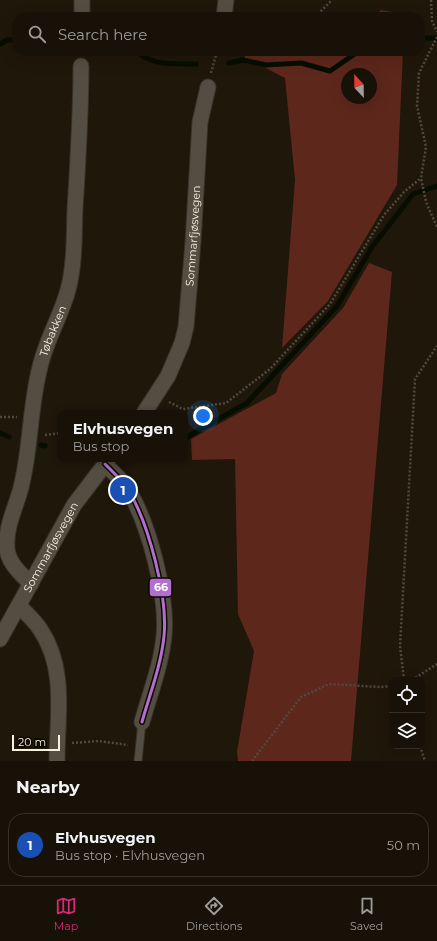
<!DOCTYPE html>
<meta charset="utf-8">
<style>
body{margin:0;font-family:Montserrat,sans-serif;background:#241f15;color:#f1f3f6}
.controls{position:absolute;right:12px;bottom:12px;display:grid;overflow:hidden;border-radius:8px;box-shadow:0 4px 16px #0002}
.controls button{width:36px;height:36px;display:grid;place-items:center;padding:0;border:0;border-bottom:1px solid #363128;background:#171107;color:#f1f3f6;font:20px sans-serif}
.compass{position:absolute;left:341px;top:68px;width:36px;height:36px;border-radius:50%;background:#171107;box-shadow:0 4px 16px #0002;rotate:338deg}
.scale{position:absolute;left:12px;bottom:10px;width:48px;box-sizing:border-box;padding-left:4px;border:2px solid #faf0e0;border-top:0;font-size:11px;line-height:14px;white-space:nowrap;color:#faf0e0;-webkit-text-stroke:3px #0c0600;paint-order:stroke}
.you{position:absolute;left:203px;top:416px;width:14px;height:14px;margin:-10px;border:3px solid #fff;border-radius:50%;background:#1a73e8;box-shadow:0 0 0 6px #1a73e833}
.badge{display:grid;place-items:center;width:26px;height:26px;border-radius:50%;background:#db2777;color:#fff;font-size:13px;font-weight:700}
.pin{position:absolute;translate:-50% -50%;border:2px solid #fff;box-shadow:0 1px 4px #0006}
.popup{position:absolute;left:58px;top:410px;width:130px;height:52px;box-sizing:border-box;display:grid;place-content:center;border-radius:8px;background:#171107;filter:drop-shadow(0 1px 3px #0005);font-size:13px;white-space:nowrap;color:#9e9d9b}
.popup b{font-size:15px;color:#f1f3f6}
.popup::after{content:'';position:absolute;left:50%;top:100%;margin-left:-8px;border:8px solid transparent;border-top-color:#171107}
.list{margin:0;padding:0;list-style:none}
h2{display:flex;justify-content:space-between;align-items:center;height:52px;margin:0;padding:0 16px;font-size:17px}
h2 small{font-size:13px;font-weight:400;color:#9e9d9b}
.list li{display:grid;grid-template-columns:26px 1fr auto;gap:12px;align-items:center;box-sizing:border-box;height:64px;margin:0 8px 8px;padding:0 8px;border:1px solid #363128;border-radius:16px}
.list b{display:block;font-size:15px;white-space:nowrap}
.list p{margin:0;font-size:13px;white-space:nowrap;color:#9e9d9b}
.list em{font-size:13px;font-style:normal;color:#9e9d9b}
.icon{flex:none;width:22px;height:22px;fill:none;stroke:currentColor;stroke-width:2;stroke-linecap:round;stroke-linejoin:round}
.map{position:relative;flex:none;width:437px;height:761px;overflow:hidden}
.search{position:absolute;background:#171107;box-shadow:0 4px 16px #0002;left:12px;right:12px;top:12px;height:44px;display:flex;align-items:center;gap:10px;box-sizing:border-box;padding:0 14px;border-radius:16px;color:#9e9d9b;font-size:15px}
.sheet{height:124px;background:#171107}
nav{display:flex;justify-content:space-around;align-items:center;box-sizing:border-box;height:56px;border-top:1px solid #363128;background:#171107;font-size:11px;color:#9e9d9b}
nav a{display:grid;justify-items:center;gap:2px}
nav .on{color:#db2777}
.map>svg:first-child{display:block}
.forest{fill:#5e271b;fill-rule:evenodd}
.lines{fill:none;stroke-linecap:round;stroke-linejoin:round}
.stream{stroke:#080d01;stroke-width:5}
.lane-casing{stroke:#39322a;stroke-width:9}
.street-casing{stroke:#39322a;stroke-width:17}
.path{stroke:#4f4a40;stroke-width:2.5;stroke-dasharray:2 2;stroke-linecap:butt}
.lane{stroke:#544e42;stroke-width:7}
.street{stroke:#544e42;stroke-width:15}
.bus-1-casing{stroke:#0c0600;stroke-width:6}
.bus-1{stroke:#b36fd0;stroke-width:3}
.labels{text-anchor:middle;stroke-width:4;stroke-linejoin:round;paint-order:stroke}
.street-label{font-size:11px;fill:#faf0e0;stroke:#0c0600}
.line-badge{stroke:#0c0600;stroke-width:1.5}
.badge-label{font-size:11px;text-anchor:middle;font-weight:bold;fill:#fff}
</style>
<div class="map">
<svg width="437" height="761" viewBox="0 0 437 761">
<rect width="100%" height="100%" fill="#1f1709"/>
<g class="forest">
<path d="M381,10l24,4 -1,3h-31z"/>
<path d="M246,51h157l-6,134 -69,116 -46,47 13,-168 -10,-102 -21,-11 -18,-4 -2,-11zM347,74h24v24h-24z"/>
<path d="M369,263l23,9 -41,489h-113l-1,-9 17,-101 -16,-37 -3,-155 -43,1 -1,-21 85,-46 6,-19 61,-66z"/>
</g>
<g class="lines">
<g class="stream">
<path d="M420,38h17"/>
<path d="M0,44l7,-4h10"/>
<path d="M137,51c12,15 41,13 59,13"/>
<path d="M229,63l14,-3 23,5 35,-2 29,8 29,-20"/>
<path d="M0,433l9,4"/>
<path d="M185,438l62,-35 90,-97 35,-59 41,-53 24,-8"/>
<path d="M41,445l4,1"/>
</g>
<defs>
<path id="lane" d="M138,761l4,-39"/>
<g id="street">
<path d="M82,17v-17"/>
<path d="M224,17l2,-17"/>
<path id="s1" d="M144,413l24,-37 14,-33 4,-16 7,-85 7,-120 8,-35"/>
<path d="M105,464c9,9 18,17 24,27 20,34 39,106 35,145 -3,30 -14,57 -22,86"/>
<path id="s2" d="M31,584c-10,-10 -23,-21 -24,-36 -2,-23 11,-44 15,-65 9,-38 8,-78 18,-116 6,-27 21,-51 28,-77 7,-26 6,-55 7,-81 3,-48 6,-95 6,-143"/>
<path d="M19,606c7,7 15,14 21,23 27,40 17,87 17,132"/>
<path id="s3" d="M0,639l74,-134 35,-46"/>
</g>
</defs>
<use href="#lane" class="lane-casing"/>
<use href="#street" class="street-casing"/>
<g class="path">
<path d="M431,0l1,21 5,11"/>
<path d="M315,17l17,-17"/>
<path d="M437,37l-18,36 -2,33 9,41 -5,31 5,24 11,25"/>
<path d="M211,73l6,-22"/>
<path d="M169,402l14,7 43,-6 44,-34 60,-65 54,-89 20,-23 17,-14"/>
<path d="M0,417h17"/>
<path d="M45,435l16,-2"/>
<path d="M404,680l-4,-34 15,-267 22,-33"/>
<path d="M412,680l25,-16"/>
<path d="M72,743l27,-2 29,4"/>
<path d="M420,746l5,15"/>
<path d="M252,761l49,-64 28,-13 51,3 12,-1"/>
</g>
<use href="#lane" class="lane"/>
<use href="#street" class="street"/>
<defs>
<path id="bus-1" d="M105,464c9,9 18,17 24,27 20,34 39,106 35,145 -3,30 -14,57 -22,86"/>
</defs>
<use href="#bus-1" class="bus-1-casing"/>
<use href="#bus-1" class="bus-1"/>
</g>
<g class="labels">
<g class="street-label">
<text dy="4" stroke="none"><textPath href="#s1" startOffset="188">Sommarfjøsvegen</textPath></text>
<text dy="4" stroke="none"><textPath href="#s2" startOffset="267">Tøbakken</textPath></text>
<text dy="4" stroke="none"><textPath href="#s3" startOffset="105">Sommarfjøsvegen</textPath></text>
</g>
</g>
<rect class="line-badge" x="149" y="578" width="23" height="19" rx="4" fill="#b36fd0"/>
<g class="badge-label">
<text x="161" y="591">66</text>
</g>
</svg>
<div class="controls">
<button><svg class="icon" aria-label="locate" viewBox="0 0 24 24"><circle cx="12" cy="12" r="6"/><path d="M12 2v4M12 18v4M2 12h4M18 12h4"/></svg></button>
<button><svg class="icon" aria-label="layers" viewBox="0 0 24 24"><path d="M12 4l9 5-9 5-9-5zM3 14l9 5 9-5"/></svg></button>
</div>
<svg class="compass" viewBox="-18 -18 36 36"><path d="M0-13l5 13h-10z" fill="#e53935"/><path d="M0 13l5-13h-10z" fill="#9e9d9b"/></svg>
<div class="scale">20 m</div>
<div class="you"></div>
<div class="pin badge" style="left:123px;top:490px;background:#1a4fb4">1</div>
<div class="popup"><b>Elvhusvegen</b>Bus stop</div>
<div class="search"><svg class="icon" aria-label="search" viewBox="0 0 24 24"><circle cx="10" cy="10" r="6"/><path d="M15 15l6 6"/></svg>Search here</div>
</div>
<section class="sheet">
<h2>Nearby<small></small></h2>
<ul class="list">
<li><span class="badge" style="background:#1a4fb4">1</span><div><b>Elvhusvegen</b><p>Bus stop · Elvhusvegen</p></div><em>50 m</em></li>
</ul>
</section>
<nav>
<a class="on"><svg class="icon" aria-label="map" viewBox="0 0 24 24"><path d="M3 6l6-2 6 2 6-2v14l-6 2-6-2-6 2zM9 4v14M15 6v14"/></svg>Map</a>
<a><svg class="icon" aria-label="directions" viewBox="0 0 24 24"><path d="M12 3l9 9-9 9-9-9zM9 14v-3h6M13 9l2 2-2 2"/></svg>Directions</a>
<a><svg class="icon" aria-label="saved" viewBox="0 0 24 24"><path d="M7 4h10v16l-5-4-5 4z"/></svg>Saved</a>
</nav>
